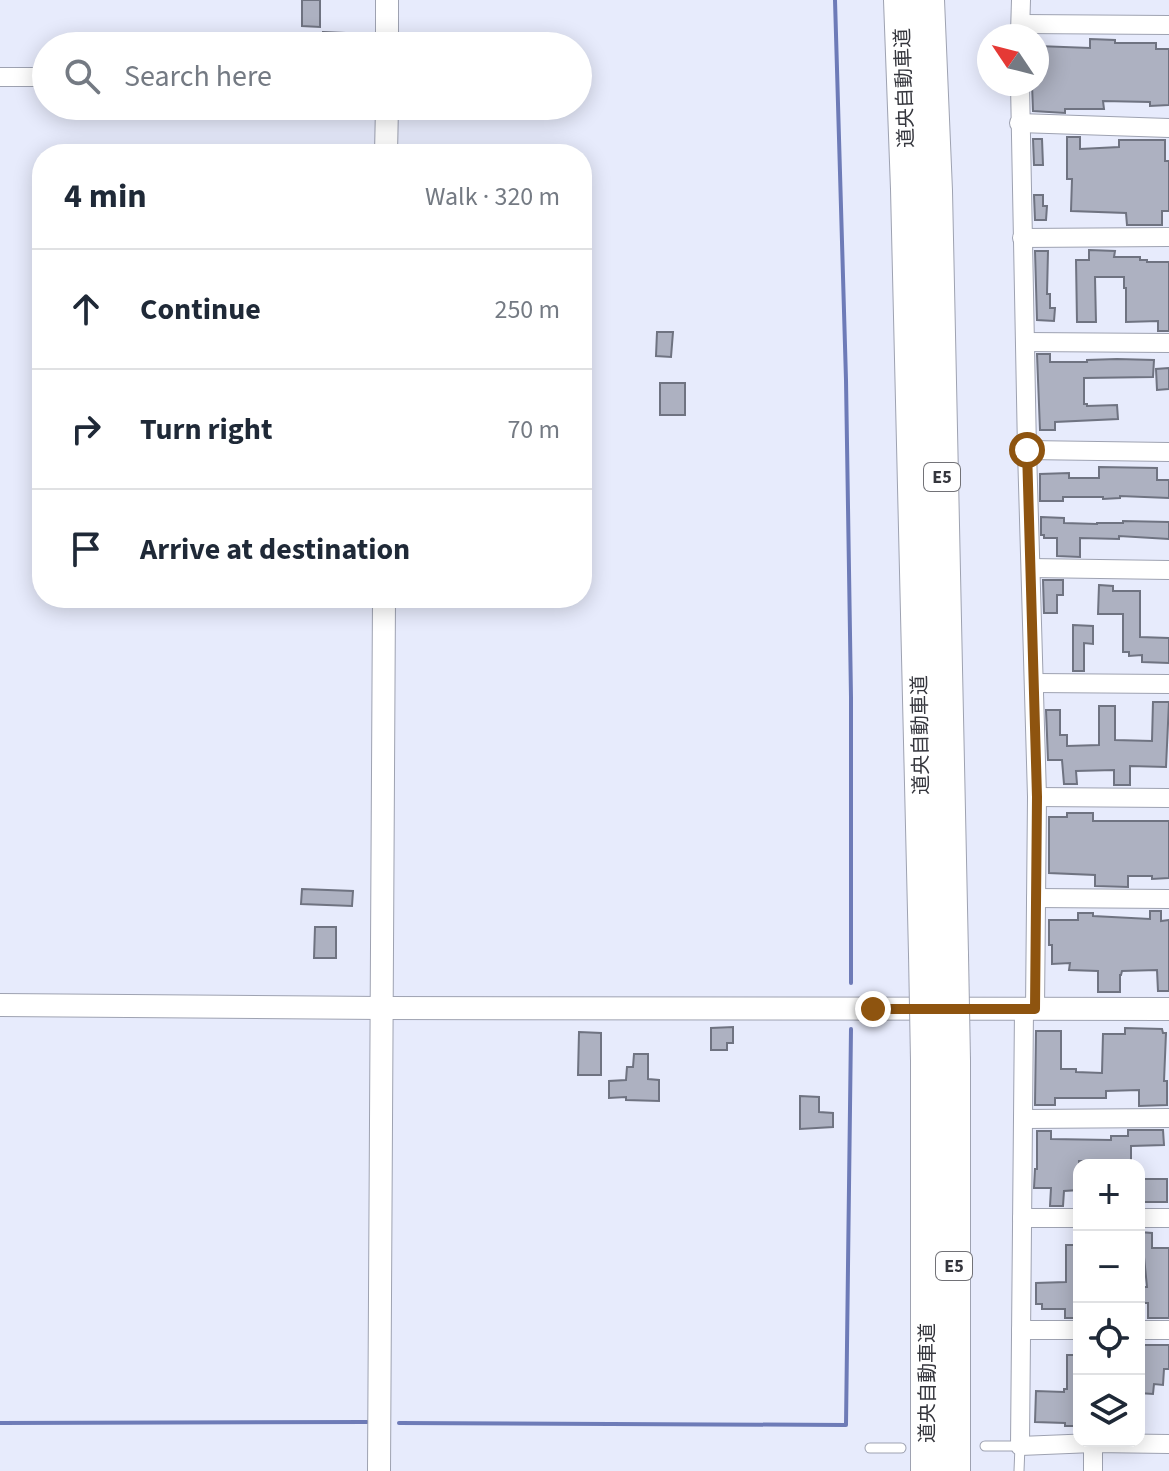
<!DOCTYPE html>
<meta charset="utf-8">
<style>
body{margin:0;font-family:"Source Sans 3","Noto Sans JP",sans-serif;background:#f6f6f7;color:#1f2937}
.controls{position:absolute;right:24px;bottom:24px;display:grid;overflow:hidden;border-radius:16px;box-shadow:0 4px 20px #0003}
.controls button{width:72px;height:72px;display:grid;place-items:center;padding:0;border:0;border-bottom:2px solid #e0e1e3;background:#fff;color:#1f2937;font:40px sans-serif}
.compass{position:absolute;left:977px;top:24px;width:72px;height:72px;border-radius:50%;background:#fff;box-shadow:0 4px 20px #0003;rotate:305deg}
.stop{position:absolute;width:24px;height:24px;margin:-18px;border:6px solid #8e540f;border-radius:50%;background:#fff}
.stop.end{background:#8e540f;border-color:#fff;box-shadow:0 2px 8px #0008}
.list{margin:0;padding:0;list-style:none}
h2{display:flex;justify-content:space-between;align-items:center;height:104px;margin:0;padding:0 32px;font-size:34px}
h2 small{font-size:26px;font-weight:400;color:#747a83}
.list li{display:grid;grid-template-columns:52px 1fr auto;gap:24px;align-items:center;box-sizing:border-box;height:120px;padding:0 32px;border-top:2px solid #e0e1e3}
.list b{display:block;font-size:30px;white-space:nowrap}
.list em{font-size:26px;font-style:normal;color:#747a83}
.icon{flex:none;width:44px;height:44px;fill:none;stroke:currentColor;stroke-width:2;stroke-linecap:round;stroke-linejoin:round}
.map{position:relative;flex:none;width:1169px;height:1471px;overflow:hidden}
.search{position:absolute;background:#fff;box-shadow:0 4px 20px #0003;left:32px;top:32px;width:560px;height:88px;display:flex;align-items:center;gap:20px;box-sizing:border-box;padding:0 28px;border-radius:44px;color:#747a83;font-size:30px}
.panel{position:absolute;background:#fff;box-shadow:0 4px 20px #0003;left:32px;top:144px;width:560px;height:464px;border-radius:32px}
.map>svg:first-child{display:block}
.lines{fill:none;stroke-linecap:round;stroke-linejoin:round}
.stream{stroke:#6e7bb7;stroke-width:4}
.building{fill:#adb1c1;stroke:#6f7381;stroke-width:2}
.service-casing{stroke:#9ea2b1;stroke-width:11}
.minor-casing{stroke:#9ea2b1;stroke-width:20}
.tertiary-casing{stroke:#9ea2b1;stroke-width:24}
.motorway-casing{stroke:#9ea2b1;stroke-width:34}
.service{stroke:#fff;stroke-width:9}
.minor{stroke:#fff;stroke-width:18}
.tertiary{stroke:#fff;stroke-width:22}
.motorway{stroke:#fff;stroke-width:32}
.motorway-bridge-casing{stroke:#9ea2b1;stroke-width:34;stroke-linecap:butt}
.motorway-bridge{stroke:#fff;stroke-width:32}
.route{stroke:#8e540f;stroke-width:10}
.labels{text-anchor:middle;stroke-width:6;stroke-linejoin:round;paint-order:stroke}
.shield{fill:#fff;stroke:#727277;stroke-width:2}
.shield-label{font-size:18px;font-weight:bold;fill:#35363d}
.street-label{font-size:20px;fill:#35363d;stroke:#fff}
</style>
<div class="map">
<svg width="1169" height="1471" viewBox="0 0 1169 1471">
<rect width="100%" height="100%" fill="#e7ebfc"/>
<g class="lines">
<g class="stream">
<path d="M835,0l11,380 5,317v286"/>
<path d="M0,1423l367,-1"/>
<path d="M399,1423l447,2 5,-396"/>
</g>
</g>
<g class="building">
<path d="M302,0h18v27l-18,-1z"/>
<path d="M323,32l22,1v13h-23z"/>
<path d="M1090,39l25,1v3h41v6h13v56l-19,1v-4l-47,-1 1,8h-39v4l-32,-2 -1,-27h5l1,-38 52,2z"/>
<path d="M1067,137h13v12l39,-2v-7h46v21h4v50h-7v14h-35l-1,-12 -55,-2 1,-32h-5z"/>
<path d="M1033,139h9l1,26h-9z"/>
<path d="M1034,195h9v11h4l-1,14h-11z"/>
<path d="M1089,250l26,1 -1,6h26v3h7v2h22v69h-11v-10l-32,1v-34h-2v-11h-29l1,45h-19l-1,-62h13z"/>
<path d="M1035,251h13l-1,43h3v14h5l-1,13 -17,-1z"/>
<path d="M657,332h16l-2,25 -15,-1z"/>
<path d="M1037,354h13v8h37v-2l30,-1 37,1 -1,17 -69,1v26h3v2l30,-1 1,14 -63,3v8h-15z"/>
<path d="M1169,368v21l-12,1 -1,-21z"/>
<rect x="660" y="383" width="25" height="32"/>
<path d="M1099,467l58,1v12h12v18l-49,-2v2l-17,1v-2h-40v4h-23v-27l29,-1v5h30z"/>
<path d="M1041,517l23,1v5l33,1v-1h26v-2l46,1v17l-50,-3v3l-39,-1v19l-23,-1v-18h-13v-3h-3z"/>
<path d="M1043,580h20v15h-6v18h-13z"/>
<path d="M1099,585l14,1v5h27v46l29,1v25l-27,-1v-7l-13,1v-4h-6v-38h-25z"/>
<path d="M1073,625l20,1v18l-9,-1v28h-11z"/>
<path d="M1153,702h16l-3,65 -36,-1v19h-16v-15l-38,1 1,13h-13l-2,-24h-14l-2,-50h14v25h7v11l32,-1v-39h16v34l37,1z"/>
<path d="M1067,813h26v8h76v57l-17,1v-3h-24v11l-33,-1v-11l-46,-2v-56h18z"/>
<path d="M302,889l51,2 -1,15 -51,-2z"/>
<path d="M1150,911h11v10l8,-1v71h-11l-1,-21 -35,1 -1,4h-1v17h-22v-21l-29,-1 1,-7 -18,1v-19h-3v-25h29v-7h15v3l57,3z"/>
<path d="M315,927h21v31h-22z"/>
<path d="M733,1027v16h-6v7h-16v-22z"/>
<path d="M1125,1028l37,1 1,4h3l-2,48h3v24l-28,1v-16l-33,1v7h-51v7h-20l1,-74h25v38h15v3l26,1 1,-39h22z"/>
<path d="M579,1032l22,1v42h-23z"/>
<path d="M634,1054h14v25l11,1v21l-33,-1v-3l-17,1v-17l17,-1 1,-13h6z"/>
<path d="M800,1096l19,1v15l14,1v14l-33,2z"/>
<path d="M1128,1130h35l1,15 -33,1v15h-52v29l-15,1 -1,15h-13l1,-18h-17l1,-19h2v-38h14v8l60,1v-4h17z"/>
<rect x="1141" y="1179" width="26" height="23"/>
<path d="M1139,1232l13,1v15h17v70h-21v-15h-9v-16h8l-3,-30h-5z"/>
<path d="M1066,1245h13v73h-14v-9h-23v-5h-6v-21l30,-1z"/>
<path d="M1139,1345h30v24h-5l-1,16 -9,-1 -1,10 -14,-1z"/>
<path d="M1067,1355h12v71h-14v-3l-30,-1 1,-31 28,1v-3h3z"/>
</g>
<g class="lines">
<defs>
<g id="service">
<path d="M985,1446h35l-1,25"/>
<path d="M870,1448h31"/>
</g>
<g id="minor">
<path d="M1021,24l148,1"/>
<path d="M1020,33l1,-33"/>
<path d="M0,77h46"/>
<path d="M1020,84l7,366 10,347 -2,212"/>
<path d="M1019,123l150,5"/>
<path d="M1022,238l147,-1"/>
<path d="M1025,342l144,1"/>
<path d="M1027,450l142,2"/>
<path d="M1031,568l138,2"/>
<path d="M1034,683l135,1"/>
<path d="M1037,797l132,1"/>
<path d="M1036,898l133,1"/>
<path d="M1024,1009l-4,437 73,-3 76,1"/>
<path d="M1023,1119l146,-1"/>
<path d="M1022,1218h57"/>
<path d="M1139,1218h30"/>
<path d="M1021,1330h58"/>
<path d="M1139,1330h30"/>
<path d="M1093,1471v-28"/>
</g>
<g id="tertiary">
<path d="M387,0v46"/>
<path d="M386,154l1,-48"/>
<path d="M0,1005l381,3 788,1"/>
<path d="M379,1471l5,-873"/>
</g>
<g id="motorway">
<path d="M900,0l7,189 18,765"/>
<path d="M928,0l8,191 16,764"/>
<path d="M954,1061v410"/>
<path d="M927,1471v-410"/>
</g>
</defs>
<use href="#service" class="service-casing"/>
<use href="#minor" class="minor-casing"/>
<use href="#tertiary" class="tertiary-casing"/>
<use href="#motorway" class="motorway-casing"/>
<use href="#service" class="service"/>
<use href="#minor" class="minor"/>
<use href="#tertiary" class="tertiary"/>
<use href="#motorway" class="motorway"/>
<defs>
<g id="motorway-bridge">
<path d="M925,954l2,107"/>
<path d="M952,955l2,106"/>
</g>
</defs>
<use href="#motorway-bridge" class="motorway-bridge-casing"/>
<use href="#motorway-bridge" class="motorway-bridge"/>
</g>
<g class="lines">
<path class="route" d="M873,1009h162l2,-212 -10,-347"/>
</g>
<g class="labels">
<g class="shield">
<rect x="924" y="463" width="36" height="28" rx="6"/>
<rect x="936" y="1252" width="36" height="28" rx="6"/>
</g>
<g class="shield-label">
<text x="942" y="483">E5</text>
<text x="954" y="1272">E5</text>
</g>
<g class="street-label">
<text transform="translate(904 88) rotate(-92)" y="7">道央自動車道</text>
<text transform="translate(920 735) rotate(-91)" y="7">道央自動車道</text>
<text transform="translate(927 1383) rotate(-90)" y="7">道央自動車道</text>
</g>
</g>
</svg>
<div class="controls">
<button>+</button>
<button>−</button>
<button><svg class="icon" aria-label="locate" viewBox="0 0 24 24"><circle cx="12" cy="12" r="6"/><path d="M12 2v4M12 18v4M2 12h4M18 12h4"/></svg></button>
<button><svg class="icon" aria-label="layers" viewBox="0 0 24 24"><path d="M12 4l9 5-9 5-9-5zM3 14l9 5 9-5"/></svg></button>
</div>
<svg class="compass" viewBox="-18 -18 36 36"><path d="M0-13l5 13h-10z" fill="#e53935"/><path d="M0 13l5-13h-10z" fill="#747a83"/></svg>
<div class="stop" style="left:1027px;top:450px"></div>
<div class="stop end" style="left:873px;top:1009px"></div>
<div class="search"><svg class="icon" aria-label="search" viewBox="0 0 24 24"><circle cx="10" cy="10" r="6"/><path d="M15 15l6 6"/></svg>Search here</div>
<section class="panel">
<h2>4 min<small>Walk · 320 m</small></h2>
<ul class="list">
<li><svg class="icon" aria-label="ahead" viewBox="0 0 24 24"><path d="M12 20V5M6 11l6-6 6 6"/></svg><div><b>Continue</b></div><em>250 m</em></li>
<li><svg class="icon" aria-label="right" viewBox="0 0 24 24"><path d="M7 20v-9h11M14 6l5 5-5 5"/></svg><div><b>Turn right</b></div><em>70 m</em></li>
<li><svg class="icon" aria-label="arrive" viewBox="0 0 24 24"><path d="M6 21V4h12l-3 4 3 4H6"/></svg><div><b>Arrive at destination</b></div></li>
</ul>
</section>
</div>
